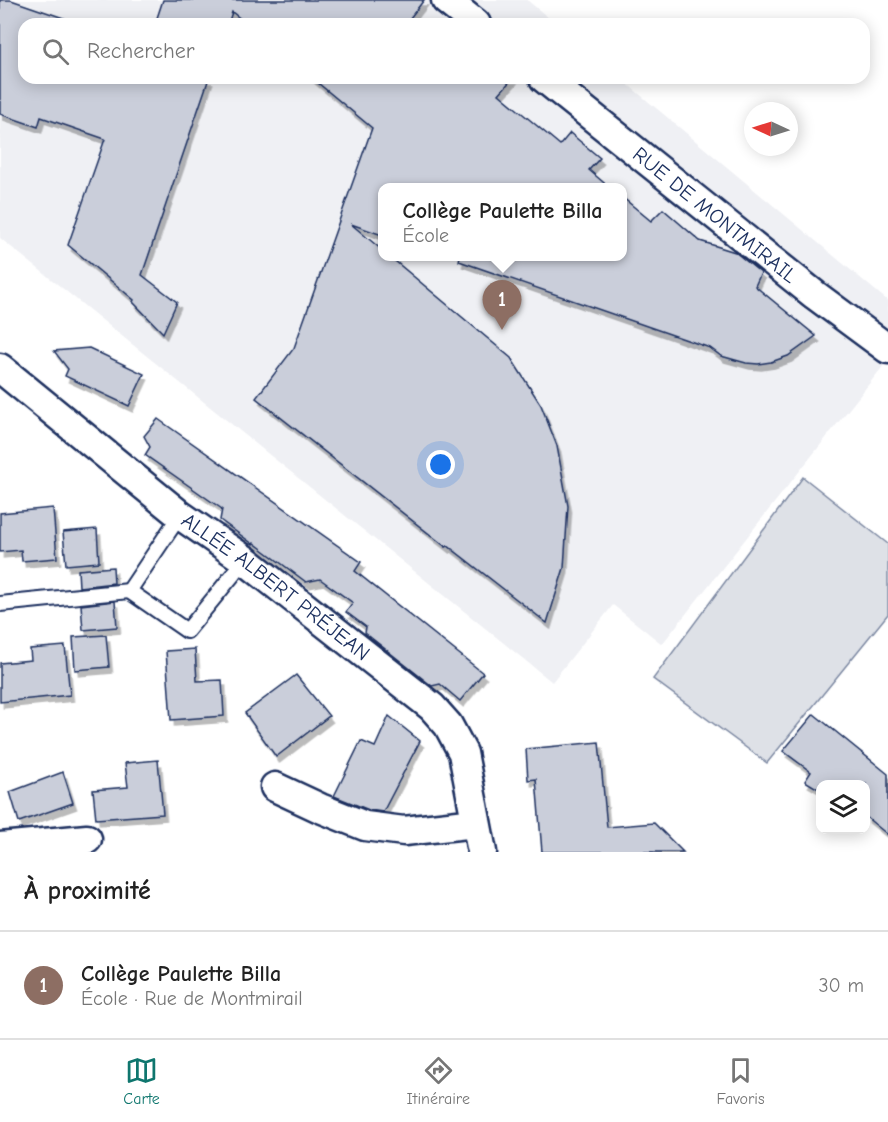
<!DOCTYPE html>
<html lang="fr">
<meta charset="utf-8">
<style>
body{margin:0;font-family:"Comic Neue",sans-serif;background:#f2f2f2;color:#222}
.controls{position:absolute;right:18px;bottom:18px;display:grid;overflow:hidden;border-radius:12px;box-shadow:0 3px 15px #0003}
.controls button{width:54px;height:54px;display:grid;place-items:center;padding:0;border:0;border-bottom:2px solid #e0e0e0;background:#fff;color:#222;font:30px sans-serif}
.compass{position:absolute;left:744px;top:102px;width:54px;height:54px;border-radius:50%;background:#fff;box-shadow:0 3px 15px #0003;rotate:274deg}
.you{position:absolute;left:441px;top:465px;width:21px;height:21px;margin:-15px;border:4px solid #fff;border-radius:50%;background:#1a73e8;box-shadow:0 0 0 9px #1a73e833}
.badge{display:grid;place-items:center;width:39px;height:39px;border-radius:50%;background:#0f766e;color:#fff;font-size:20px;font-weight:700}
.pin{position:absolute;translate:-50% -50px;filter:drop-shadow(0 2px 3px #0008)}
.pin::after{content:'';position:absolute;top:32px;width:21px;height:18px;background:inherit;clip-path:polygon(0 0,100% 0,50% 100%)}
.popup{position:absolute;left:378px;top:183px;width:249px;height:78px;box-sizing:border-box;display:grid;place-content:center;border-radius:12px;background:#fff;filter:drop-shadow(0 2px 4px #0005);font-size:20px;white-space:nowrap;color:#767676}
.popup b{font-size:22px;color:#222}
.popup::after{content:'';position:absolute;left:50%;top:100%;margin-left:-12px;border:12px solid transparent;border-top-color:#fff}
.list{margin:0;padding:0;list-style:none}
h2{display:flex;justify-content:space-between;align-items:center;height:78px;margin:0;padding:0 24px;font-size:26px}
h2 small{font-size:20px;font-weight:400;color:#767676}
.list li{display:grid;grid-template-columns:39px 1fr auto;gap:18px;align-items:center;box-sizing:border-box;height:108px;padding:0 24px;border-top:2px solid #e0e0e0}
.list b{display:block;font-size:22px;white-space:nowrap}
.list p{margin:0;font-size:20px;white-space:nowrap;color:#767676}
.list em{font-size:20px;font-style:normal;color:#767676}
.icon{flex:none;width:33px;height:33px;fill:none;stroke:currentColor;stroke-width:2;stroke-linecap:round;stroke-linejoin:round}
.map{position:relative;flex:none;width:888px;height:852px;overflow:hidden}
.search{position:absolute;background:#fff;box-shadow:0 3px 15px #0003;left:18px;right:18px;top:18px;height:66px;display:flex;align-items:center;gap:15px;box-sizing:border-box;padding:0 21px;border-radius:18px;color:#767676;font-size:22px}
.sheet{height:186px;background:#fff}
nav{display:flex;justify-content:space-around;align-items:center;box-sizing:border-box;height:84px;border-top:2px solid #e0e0e0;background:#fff;font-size:16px;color:#767676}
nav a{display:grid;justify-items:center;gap:3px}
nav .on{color:#0f766e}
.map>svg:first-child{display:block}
.built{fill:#eff0f4;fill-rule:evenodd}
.green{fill:#dee1e7;stroke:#7c88a2;stroke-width:1.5}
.building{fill:#caceda;stroke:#1b2f5e;stroke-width:1.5;filter:url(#shadow)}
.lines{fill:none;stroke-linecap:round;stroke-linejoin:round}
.lane-casing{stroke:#1b2f5e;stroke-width:18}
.street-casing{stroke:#1b2f5e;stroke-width:33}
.lane{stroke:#fff;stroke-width:14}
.street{stroke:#fff;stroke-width:28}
.labels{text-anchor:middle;stroke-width:5;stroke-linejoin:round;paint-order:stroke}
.street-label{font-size:21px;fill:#1b2f5e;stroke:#fff}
</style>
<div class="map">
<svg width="888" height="852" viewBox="0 0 888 852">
<defs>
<filter id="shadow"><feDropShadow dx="3.5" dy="6" stdDeviation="0" flood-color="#0004"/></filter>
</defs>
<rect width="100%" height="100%" fill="#fff"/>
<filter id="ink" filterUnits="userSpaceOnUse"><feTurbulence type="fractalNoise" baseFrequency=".0167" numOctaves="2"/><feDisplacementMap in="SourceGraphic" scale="12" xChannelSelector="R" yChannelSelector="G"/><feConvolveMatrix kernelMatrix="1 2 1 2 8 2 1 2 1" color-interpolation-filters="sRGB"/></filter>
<g filter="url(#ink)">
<path class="built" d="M0,0h527l29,24h-532v54h596l268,223v59l-226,284 -49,-39 -61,77 -552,-444zM382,188h240v68h-240z"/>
<path class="green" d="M803,477l85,67v70l-121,149 -114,-84z"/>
<g class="building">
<path d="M0,0h11l70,24h-57v54h185l-67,197 35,27 -14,31 -30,-31 1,-2 -66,-55 37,-106 -64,-22 -3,10 -38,-13z"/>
<path d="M163,0h261l-14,18 6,6h-169l-15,-12 -4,12h-73z"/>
<path d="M312,78h201l-14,16 61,51 10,-12 30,25 -11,12 21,18h-228v47l-31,-11 31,26v6h7l122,102 30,47 16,41 11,60 -4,62 -17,55 -99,-77 -2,1 -190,-149 38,-50 78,-220z"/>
<path d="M622,197l29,24 12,-12 37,32 35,11 26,21 -6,13 61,50 -28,20 -17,6 -13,2 -12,-1 -25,-7 -11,-8 -251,-87 1,-5h162z"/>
<path d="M89,348l55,26 -15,32 -64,-30 3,-7 -14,-18z"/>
<path d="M158,419l203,143 -6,9 128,102 -23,28 -20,-17 -8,2 -67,-53 1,-6 -20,-15 7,-9 -33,-24 -14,3 -52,-39 -1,1 -33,-24 2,-11 -77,-54 5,-8 -6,-11z"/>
<path d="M53,508l4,50 -35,3 -1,-11 -21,2v-39z"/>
<path d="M97,529l2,33 -33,3 -3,-33z"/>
<path d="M113,567l1,16 -35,4 -1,-17z"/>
<path d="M115,601l2,26 -34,3 -2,-25z"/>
<path d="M106,635l3,32 -34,3 -2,-33z"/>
<path d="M65,646l5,49 -70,7v-39l31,-3 -1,-11z"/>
<path d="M195,649l2,32 25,-1 2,36 -53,4 -5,-69z"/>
<path d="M296,675l33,41 -53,41 -31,-44z"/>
<path d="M814,714l74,60v61l-22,-18v-33h-46v6l-15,-9 6,-9 -28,-21z"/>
<path d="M389,716l31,25 -37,71 -14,-2 -35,-14 27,-55 14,6z"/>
<path d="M599,742l8,85 47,-4 29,29h-141l-6,-73 -8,1 -2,-31z"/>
<path d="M158,760l5,54 -67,5 -3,-29 35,-3 -3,-24z"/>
<path d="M63,772l10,31 -54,19 -9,-30z"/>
</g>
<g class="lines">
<defs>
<g id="lane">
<path d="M180,515l-51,76 58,40 58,-71"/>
<path d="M0,604l129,-13"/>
</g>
<g id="street">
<path d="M446,0l30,24"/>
<path id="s1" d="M544,78l271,217 73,54"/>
<path id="s2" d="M0,368l180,147 65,45 187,147 16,18 15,28 19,99"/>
<path d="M275,787l45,21 45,18 39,5 72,-8"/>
<path d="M0,847l87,-8"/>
</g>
</defs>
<use href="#lane" class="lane-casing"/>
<use href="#street" class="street-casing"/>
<use href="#lane" class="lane"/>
<use href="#street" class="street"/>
</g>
</g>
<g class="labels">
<g class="street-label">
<text dy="7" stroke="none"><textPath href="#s1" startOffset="219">RUE DE MONTMIRAIL</textPath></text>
<text dy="7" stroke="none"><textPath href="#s2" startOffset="352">ALLÉE ALBERT PRÉJEAN</textPath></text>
</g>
</g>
</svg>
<div class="controls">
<button><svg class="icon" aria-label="layers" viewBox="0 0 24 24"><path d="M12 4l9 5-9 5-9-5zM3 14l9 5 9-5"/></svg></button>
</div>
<svg class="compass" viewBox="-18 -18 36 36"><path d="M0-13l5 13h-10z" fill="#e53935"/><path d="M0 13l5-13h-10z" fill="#767676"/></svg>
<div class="you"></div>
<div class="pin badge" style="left:502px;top:330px;background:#8d6e63">1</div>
<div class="popup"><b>Collège Paulette Billa</b>École</div>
<div class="search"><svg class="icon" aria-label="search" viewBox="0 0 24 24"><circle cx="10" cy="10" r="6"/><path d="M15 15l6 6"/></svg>Rechercher</div>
</div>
<section class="sheet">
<h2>À proximité<small></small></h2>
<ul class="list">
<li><span class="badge" style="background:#8d6e63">1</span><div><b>Collège Paulette Billa</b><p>École · Rue de Montmirail</p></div><em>30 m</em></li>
</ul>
</section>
<nav>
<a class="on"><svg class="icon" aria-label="map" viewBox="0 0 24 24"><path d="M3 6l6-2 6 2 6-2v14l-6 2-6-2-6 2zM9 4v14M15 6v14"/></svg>Carte</a>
<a><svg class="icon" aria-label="directions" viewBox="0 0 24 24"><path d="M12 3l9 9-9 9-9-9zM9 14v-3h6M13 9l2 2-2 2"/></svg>Itinéraire</a>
<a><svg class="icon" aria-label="saved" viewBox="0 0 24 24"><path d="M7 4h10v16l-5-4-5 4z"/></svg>Favoris</a>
</nav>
